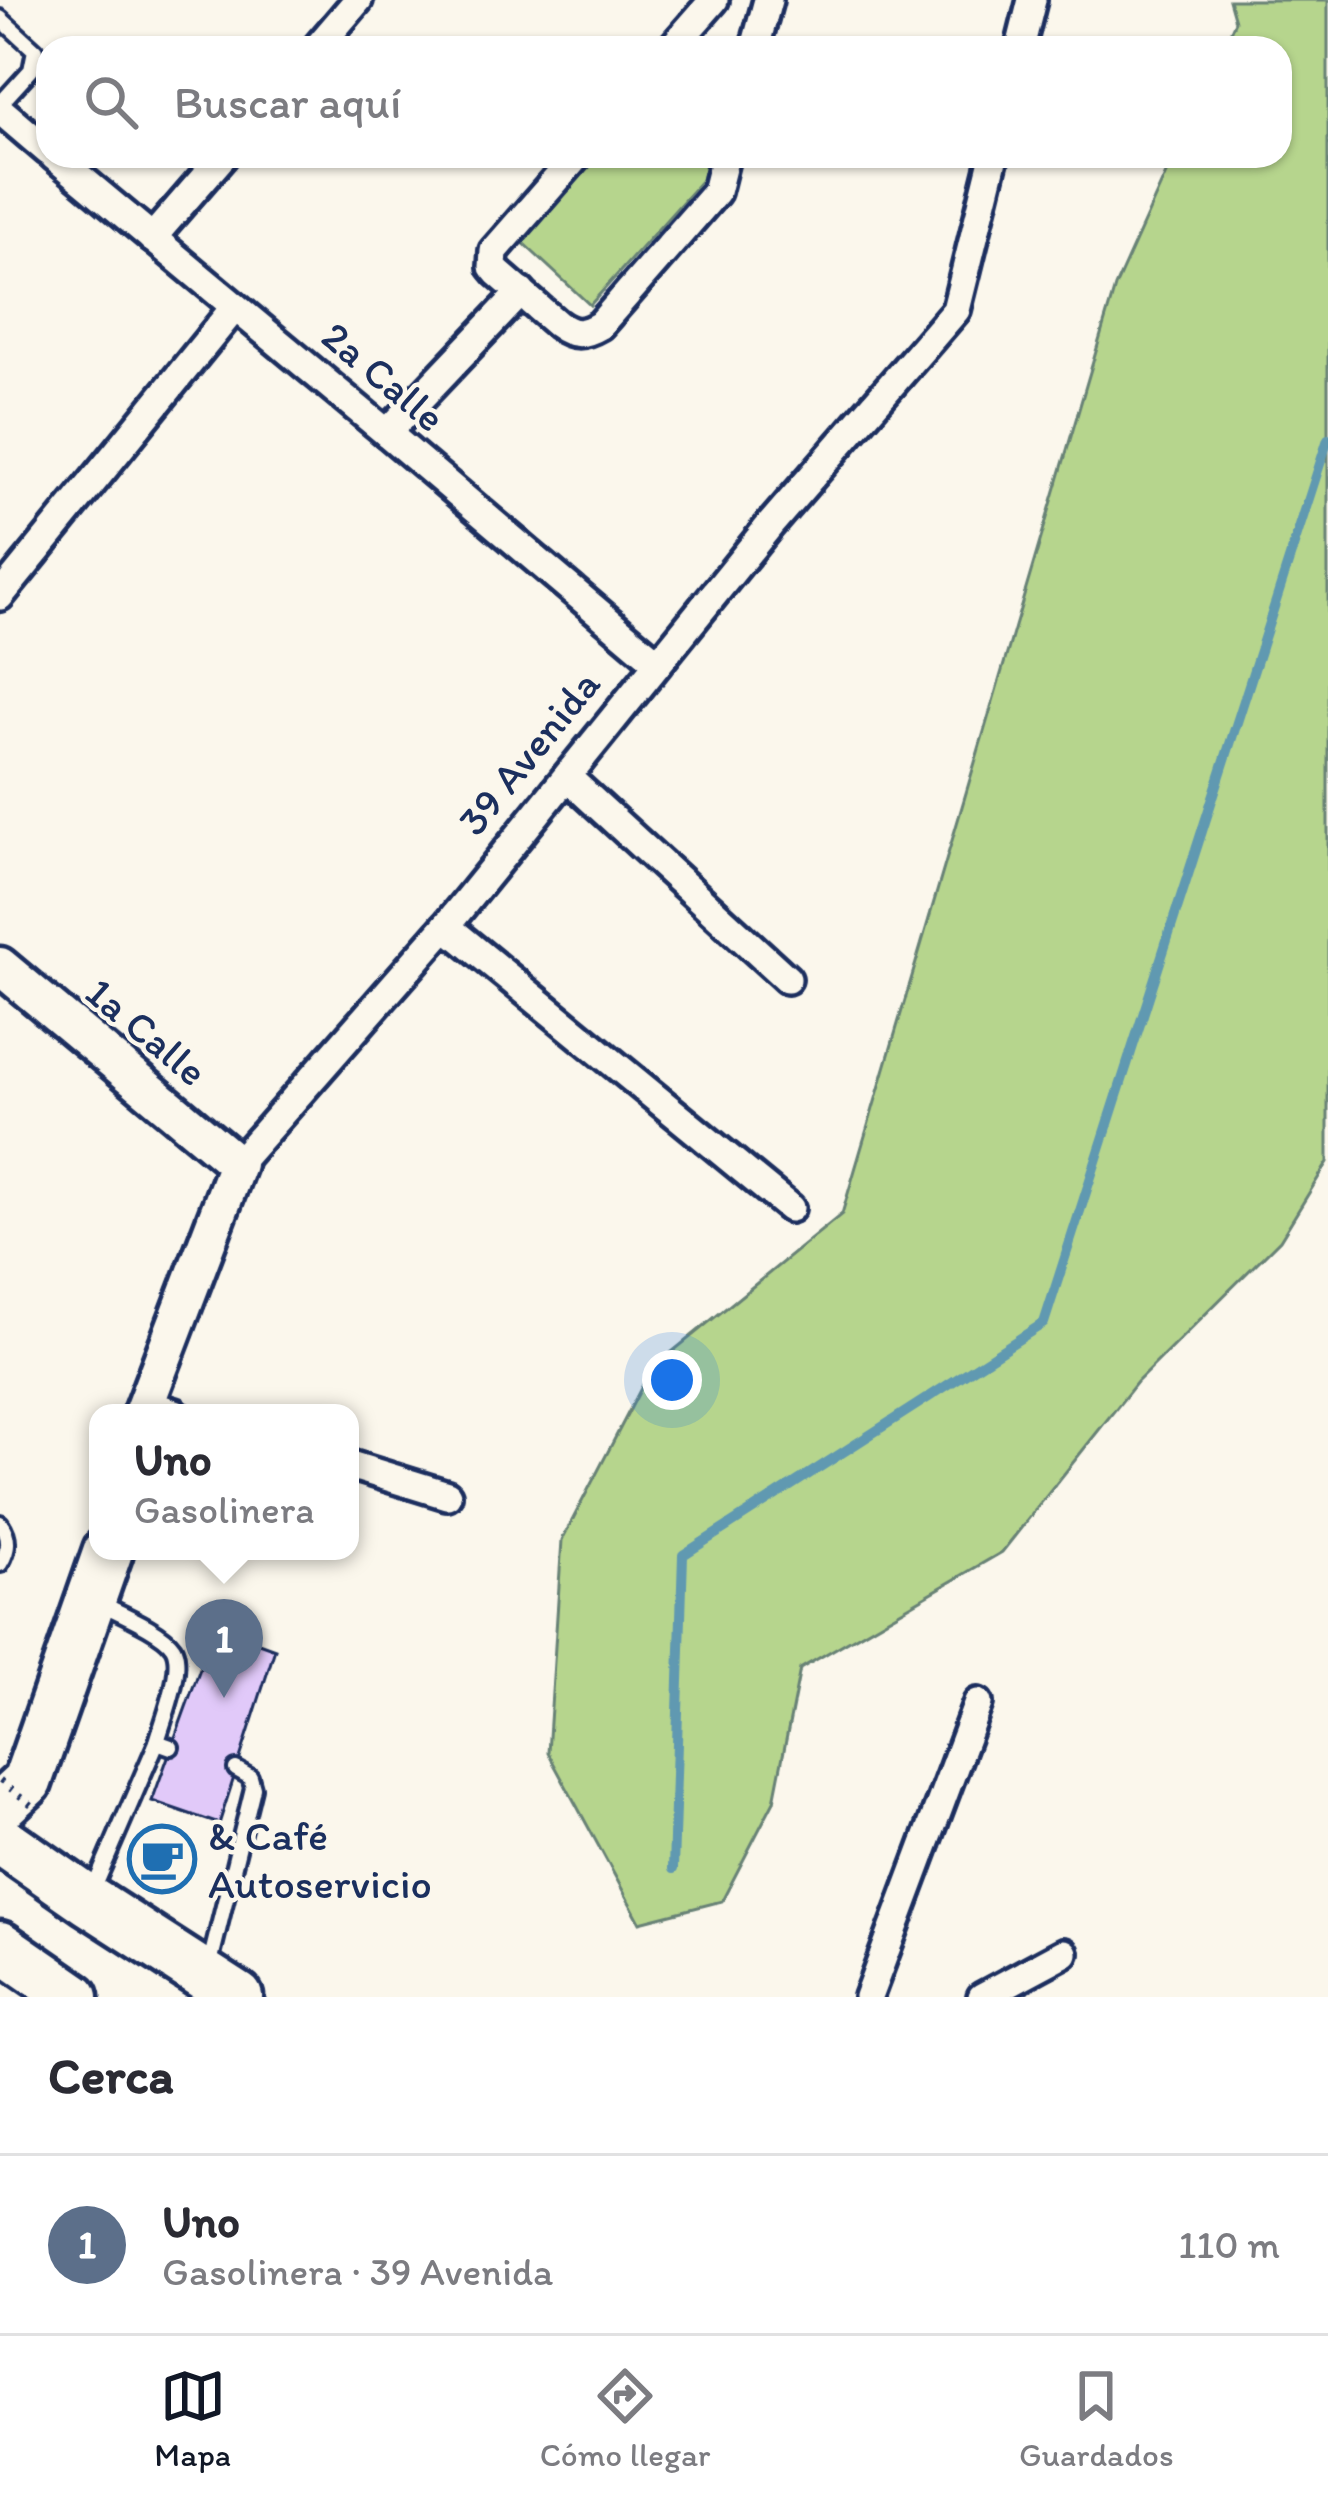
<!DOCTYPE html>
<html lang="es">
<meta charset="utf-8">
<style>
body{margin:0;font-family:Itim,sans-serif;background:#f2f2f3;color:#2b2b33}
.you{position:absolute;left:672px;top:1380px;width:42px;height:42px;margin:-30px;border:9px solid #fff;border-radius:50%;background:#1a73e8;box-shadow:0 0 0 18px #1a73e833}
.badge{display:grid;place-items:center;width:78px;height:78px;border-radius:50%;background:#111827;color:#fff;font-size:39px;font-weight:700}
.pin{position:absolute;translate:-50% -99px;filter:drop-shadow(0 3px 6px #0008)}
.pin::after{content:'';position:absolute;top:63px;width:42px;height:36px;background:inherit;clip-path:polygon(0 0,100% 0,50% 100%)}
.popup{position:absolute;left:89px;top:1404px;width:270px;height:156px;box-sizing:border-box;display:grid;place-content:center;border-radius:24px;background:#fff;filter:drop-shadow(0 3px 9px #0005);font-size:39px;white-space:nowrap;color:#7c7c81}
.popup b{font-size:45px;color:#2b2b33}
.popup::after{content:'';position:absolute;left:50%;top:100%;margin-left:-24px;border:24px solid transparent;border-top-color:#fff}
.list{margin:0;padding:0;list-style:none}
h2{display:flex;justify-content:space-between;align-items:center;height:156px;margin:0;padding:0 48px;font-size:51px}
h2 small{font-size:39px;font-weight:400;color:#7c7c81}
.list li{display:grid;grid-template-columns:78px 1fr auto;gap:36px;align-items:center;box-sizing:border-box;height:180px;padding:0 48px;border-top:3px solid #e1e1e2}
.list b{display:block;font-size:45px;white-space:nowrap}
.list p{margin:0;font-size:39px;white-space:nowrap;color:#7c7c81}
.list em{font-size:39px;font-style:normal;color:#7c7c81}
.icon{flex:none;width:66px;height:66px;fill:none;stroke:currentColor;stroke-width:2;stroke-linecap:round;stroke-linejoin:round}
.map{position:relative;flex:none;width:1328px;height:1997px;overflow:hidden}
.search{position:absolute;background:#fff;box-shadow:0 3px 9px #0004;left:36px;right:36px;top:36px;height:132px;display:flex;align-items:center;gap:30px;box-sizing:border-box;padding:0 42px;border-radius:36px;color:#7c7c81;font-size:45px}
.sheet{height:336px;background:#fff}
nav{display:flex;justify-content:space-around;align-items:center;box-sizing:border-box;height:168px;border-top:3px solid #e1e1e2;background:#fff;font-size:33px;color:#7c7c81}
nav a{display:grid;justify-items:center;gap:6px}
nav .on{color:#111827}
.map>svg:first-child{display:block}
.green{fill:#b6d58d;stroke:#688276;stroke-width:3}
.lines{fill:none;stroke-linecap:round;stroke-linejoin:round}
.stream{stroke:#6099b1;stroke-width:10}
.building{fill:#e1c9f9;stroke:#1b2f5e;stroke-width:3}
.lane-casing{stroke:#1b2f5e;stroke-width:22}
.street-casing{stroke:#1b2f5e;stroke-width:36}
.secondary-casing{stroke:#1b2f5e;stroke-width:45}
.highway-casing{stroke:#1b2f5e;stroke-width:57}
.lane{stroke:#fbf7ec;stroke-width:14}
.street{stroke:#fbf7ec;stroke-width:27}
.secondary{stroke:#fbf7ec;stroke-width:36}
.highway{stroke:#fbf7ec;stroke-width:48}
.path-bridge{stroke:#1b2f5e;stroke-width:6;stroke-dasharray:3 9;stroke-linecap:butt}
.labels{text-anchor:middle;stroke-width:9;stroke-linejoin:round;paint-order:stroke}
.street-label{font-size:42px;fill:#1b2f5e;stroke:#fbf7ec}
.poi-label{font-size:42px;fill:#1b2f5e;stroke:#fbf7ec;text-anchor:start}
</style>
<div class="map">
<svg width="1328" height="1997" viewBox="0 0 1328 1997">
<rect width="100%" height="100%" fill="#fbf7ec"/>
<filter id="ink" filterUnits="userSpaceOnUse"><feTurbulence type="fractalNoise" baseFrequency=".00833" numOctaves="2"/><feDisplacementMap in="SourceGraphic" scale="24" xChannelSelector="R" yChannelSelector="G"/><feConvolveMatrix kernelMatrix="1 2 1 2 8 2 1 2 1" color-interpolation-filters="sRGB"/></filter>
<g filter="url(#ink)">
<g class="green">
<path d="M1229,0h99v1162l-48,78 -143,142 -135,170 -202,117 -26,132 -52,100 -82,21 -92,-169 14,-213 89,-171 191,-155 273,-927 59,-131h106v-108h-57l12,-27z"/>
<path d="M596,156h112l-6,24 -112,125 -69,-64z"/>
</g>
<g class="lines">
<path class="stream" d="M673,1869l10,-314 361,-232 284,-884"/>
</g>
<path class="building" d="M215,1627l60,22 -56,175 -67,-23z"/>
<g class="lines">
<defs>
<g id="lane">
<path d="M0,18l35,32 -4,20 -31,34"/>
<path d="M0,1523c10,14 9,27 0,41"/>
<path d="M98,1602c19,10 64,28 75,45 12,20 -10,73 -16,95"/>
<path d="M91,1895l66,-153 14,5"/>
<path d="M209,1967l44,-179 -3,-11 -14,-8"/>
</g>
<g id="street">
<path d="M317,48l41,-48"/>
<path d="M672,48l42,-48"/>
<path d="M755,48l13,-48"/>
<path d="M1020,48l12,-48"/>
<path d="M0,110l48,41"/>
<path d="M54,156l333,277 270,229"/>
<path d="M577,156l-83,95 -1,16 5,6 59,51c16,12 26,11 43,1l116,-133 9,-36"/>
<path d="M152,238l71,-82"/>
<path d="M387,433l134,-141"/>
<path d="M0,596l235,-289"/>
<path d="M567,777l220,202"/>
<path d="M446,926l344,282"/>
<path d="M237,1164l209,-238 324,-401 186,-215 38,-154"/>
<path d="M146,1404l29,9"/>
<path d="M350,1465l97,30"/>
<path d="M868,1997l110,-294"/>
<path d="M982,1997l82,-44"/>
</g>
<path id="secondary" d="M0,966l237,198 -95,249"/>
<g id="highway">
<path d="M0,1807l27,-25 81,-231"/>
<path d="M0,1839l89,62 149,96"/>
<path d="M0,1946l74,51"/>
</g>
</defs>
<use href="#lane" class="lane-casing"/>
<use href="#street" class="street-casing"/>
<use href="#secondary" class="secondary-casing"/>
<use href="#highway" class="highway-casing"/>
<use href="#lane" class="lane"/>
<use href="#street" class="street"/>
<use href="#secondary" class="secondary"/>
<use href="#highway" class="highway"/>
<path class="path-bridge" d="M0,1781l34,26"/>
</g>
</g>
<defs>
<symbol id="cafe-ring" viewBox="-11 -11 22 22"><circle r="9.5" fill="#fbf7ec" stroke="#1f6fb2" stroke-width="1.5"/><path d="M-5.5-4.5H6V0H3Q3 3.5 0 3.5H-2.5Q-5.5 3.5-5.5 0ZM3-3.2v2h1.7v-2ZM-6 4.5H4V6H-6Z" fill="#1f6fb2"/></symbol>
</defs>
<g fill-rule="evenodd">
<use href="#cafe-ring" x="124" y="1821" width="76" height="76"/>
</g>
<g class="labels">
<g class="street-label">
<text transform="translate(384 376) rotate(40)" y="15">2a Calle</text>
<text transform="translate(528 752) rotate(-51)" y="15">39 Avenida</text>
<text transform="translate(147 1031) rotate(40)" y="15">1a Calle</text>
</g>
<g class="poi-label">
<text x="208" y="1850">&amp; Café<tspan x="208" dy="48">Autoservicio</tspan></text>
</g>
</g>
</svg>
<div class="you"></div>
<div class="pin badge" style="left:224px;top:1698px;background:#5c6f8a">1</div>
<div class="popup"><b>Uno</b>Gasolinera</div>
<div class="search"><svg class="icon" aria-label="search" viewBox="0 0 24 24"><circle cx="10" cy="10" r="6"/><path d="M15 15l6 6"/></svg>Buscar aquí</div>
</div>
<section class="sheet">
<h2>Cerca<small></small></h2>
<ul class="list">
<li><span class="badge" style="background:#5c6f8a">1</span><div><b>Uno</b><p>Gasolinera · 39 Avenida</p></div><em>110 m</em></li>
</ul>
</section>
<nav>
<a class="on"><svg class="icon" aria-label="map" viewBox="0 0 24 24"><path d="M3 6l6-2 6 2 6-2v14l-6 2-6-2-6 2zM9 4v14M15 6v14"/></svg>Mapa</a>
<a><svg class="icon" aria-label="directions" viewBox="0 0 24 24"><path d="M12 3l9 9-9 9-9-9zM9 14v-3h6M13 9l2 2-2 2"/></svg>Cómo llegar</a>
<a><svg class="icon" aria-label="saved" viewBox="0 0 24 24"><path d="M7 4h10v16l-5-4-5 4z"/></svg>Guardados</a>
</nav>
